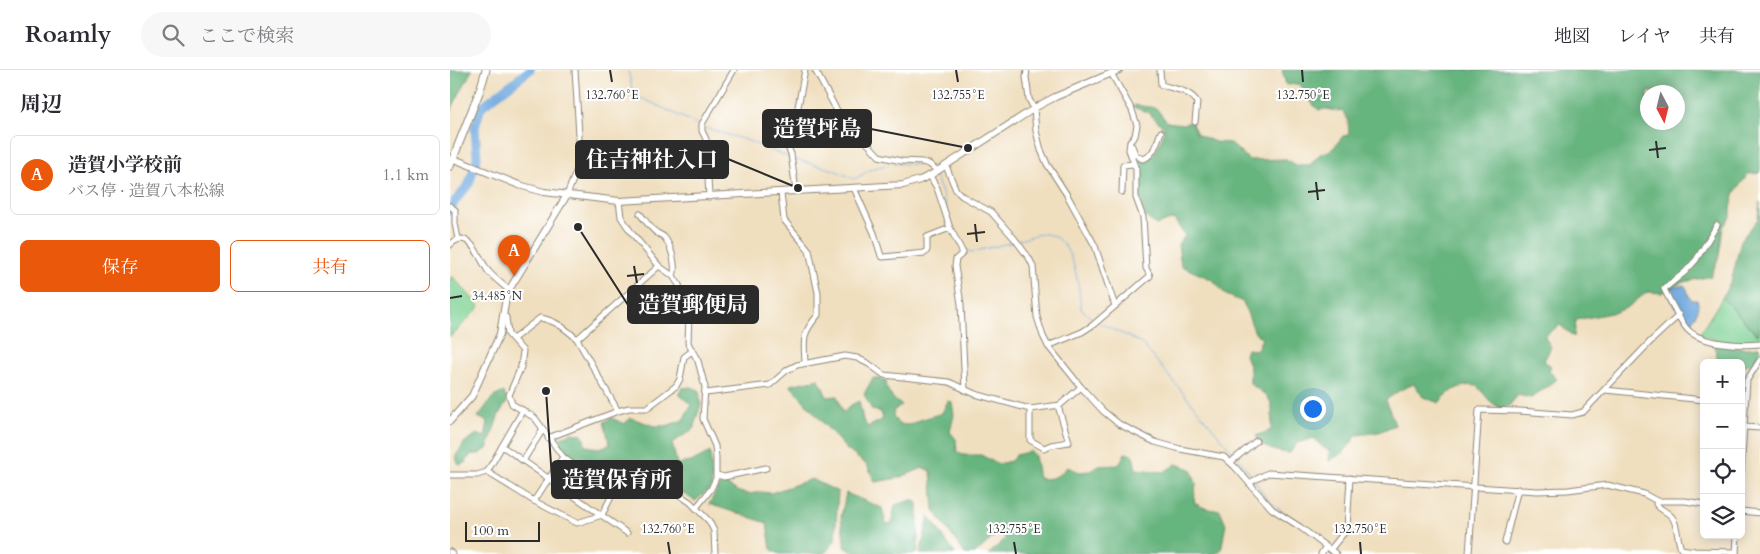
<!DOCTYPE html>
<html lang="ja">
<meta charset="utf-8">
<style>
body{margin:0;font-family:Cardo,"Noto Serif JP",serif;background:#f7f7f7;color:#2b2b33}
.controls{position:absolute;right:15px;bottom:15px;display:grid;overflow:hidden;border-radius:8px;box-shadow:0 2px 12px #0003}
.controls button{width:45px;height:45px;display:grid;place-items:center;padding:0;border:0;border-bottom:1px solid #e1e1e2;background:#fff;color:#2b2b33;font:25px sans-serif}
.compass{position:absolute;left:1190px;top:15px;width:45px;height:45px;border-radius:50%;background:#fff;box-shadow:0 2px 12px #0003;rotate:173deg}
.scale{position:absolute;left:15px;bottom:12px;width:75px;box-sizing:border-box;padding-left:5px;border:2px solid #2b2b2b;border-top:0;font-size:14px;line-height:18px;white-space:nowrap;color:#2b2b2b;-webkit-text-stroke:4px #fff;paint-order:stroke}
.you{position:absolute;left:862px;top:338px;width:18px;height:18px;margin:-12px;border:4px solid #fff;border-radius:50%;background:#1a73e8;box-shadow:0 0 0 8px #1a73e833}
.badge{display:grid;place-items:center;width:32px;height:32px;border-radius:50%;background:#ea580c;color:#fff;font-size:16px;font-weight:700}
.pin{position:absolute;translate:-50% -41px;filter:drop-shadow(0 1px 2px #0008)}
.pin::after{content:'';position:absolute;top:26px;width:18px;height:15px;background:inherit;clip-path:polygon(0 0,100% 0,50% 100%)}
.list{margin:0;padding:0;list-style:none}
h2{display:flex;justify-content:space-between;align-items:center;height:65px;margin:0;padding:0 20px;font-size:21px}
h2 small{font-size:16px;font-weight:400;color:#7c7c81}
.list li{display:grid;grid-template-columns:32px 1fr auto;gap:15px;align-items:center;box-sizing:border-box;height:80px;margin:0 10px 10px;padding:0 10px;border:1px solid #e1e1e2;border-radius:8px}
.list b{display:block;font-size:19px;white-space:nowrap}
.list p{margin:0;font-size:16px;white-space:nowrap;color:#7c7c81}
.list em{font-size:16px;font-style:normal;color:#7c7c81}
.actions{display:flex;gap:10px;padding:15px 20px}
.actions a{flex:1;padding:11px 0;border:1px solid #ea580c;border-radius:8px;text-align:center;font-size:18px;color:#ea580c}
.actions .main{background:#ea580c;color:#fff}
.icon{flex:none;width:28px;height:28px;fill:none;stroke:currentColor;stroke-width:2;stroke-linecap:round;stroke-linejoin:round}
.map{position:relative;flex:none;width:1310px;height:484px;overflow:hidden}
header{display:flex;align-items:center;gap:30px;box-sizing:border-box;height:70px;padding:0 25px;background:#fff;border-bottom:1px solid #e1e1e2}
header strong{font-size:24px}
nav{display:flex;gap:28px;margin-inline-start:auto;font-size:18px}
.search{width:350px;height:45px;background:#f7f7f7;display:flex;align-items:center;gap:12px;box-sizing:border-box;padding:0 18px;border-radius:28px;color:#7c7c81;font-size:19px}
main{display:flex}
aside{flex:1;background:#fff}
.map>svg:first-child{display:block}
.green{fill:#7ed294;stroke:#547e60}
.forest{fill:#66b47e;stroke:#487054;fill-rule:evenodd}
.water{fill:#6fa9df;stroke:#4d6a85}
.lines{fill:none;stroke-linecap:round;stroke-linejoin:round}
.stream{stroke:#6fa9df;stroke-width:1}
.river{stroke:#6fa9df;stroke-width:9}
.minor-casing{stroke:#8e8575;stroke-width:7}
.major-casing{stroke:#8e8575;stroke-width:8}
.highway-casing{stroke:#8e8575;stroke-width:9}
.minor{stroke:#fff;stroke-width:5}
.major{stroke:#fff;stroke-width:6}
.highway{stroke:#fff;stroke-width:7}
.ticks{fill:none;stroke:#2b2b2b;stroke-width:2}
.ticks-label{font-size:12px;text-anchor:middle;fill:#2b2b2b;stroke:#fff;stroke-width:4;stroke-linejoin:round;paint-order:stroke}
.leader{fill:none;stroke:#2b2b2b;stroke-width:2}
.callout-dot{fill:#2b2b2b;stroke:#fff;stroke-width:2}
.callout{fill:#2b2b2b;stroke:#2b2b2b;stroke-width:2}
.callout-label{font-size:22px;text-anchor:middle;font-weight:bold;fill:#fff}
</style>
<header>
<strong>Roamly</strong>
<div class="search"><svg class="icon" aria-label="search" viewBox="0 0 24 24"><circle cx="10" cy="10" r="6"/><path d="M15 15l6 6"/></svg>ここで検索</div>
<nav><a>地図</a><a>レイヤ</a><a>共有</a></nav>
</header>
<main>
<aside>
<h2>周辺<small></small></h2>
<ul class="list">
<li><span class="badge">A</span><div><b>造賀小学校前</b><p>バス停 · 造賀八本松線</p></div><em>1.1 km</em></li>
</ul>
<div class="actions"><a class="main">保存</a><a>共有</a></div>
</aside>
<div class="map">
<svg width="1310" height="484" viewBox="0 0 1310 484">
<rect width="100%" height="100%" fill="#fff"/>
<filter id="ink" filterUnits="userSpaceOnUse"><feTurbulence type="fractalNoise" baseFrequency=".02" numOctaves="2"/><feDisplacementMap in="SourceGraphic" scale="10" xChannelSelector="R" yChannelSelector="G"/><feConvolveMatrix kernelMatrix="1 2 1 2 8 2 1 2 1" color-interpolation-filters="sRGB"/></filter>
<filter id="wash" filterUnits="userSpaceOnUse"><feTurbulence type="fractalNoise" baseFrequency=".0096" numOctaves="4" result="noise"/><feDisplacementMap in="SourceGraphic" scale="20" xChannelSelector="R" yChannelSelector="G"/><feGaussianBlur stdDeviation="1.12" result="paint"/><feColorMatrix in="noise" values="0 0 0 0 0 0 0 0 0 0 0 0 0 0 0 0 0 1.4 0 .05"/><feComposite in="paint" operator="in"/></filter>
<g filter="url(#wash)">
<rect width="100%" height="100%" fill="#f0dfbf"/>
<g class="green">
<path d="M2,206l28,31 -30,30v-59z"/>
<path d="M1272,228l35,37 3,-8v14c-19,4 -43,0 -61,-6z"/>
</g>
<g class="forest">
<path d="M0,0h22l-19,36 -3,9z"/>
<path d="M832,0h478v103l-12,1 -13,18 -4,16v8l-8,11 -4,29 -8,20 -31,7 -18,10 -15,-1 -19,15 -12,5 -40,8 -2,17 -14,-12 -16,11 7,11 -7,14 7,5 -2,5 8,8c-8,8 -17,12 -26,19l-13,-3 -9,11 -9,2 -9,-6 -14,-16c-15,-3 -29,5 -38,17l-16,-6 -9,-13 -14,6 -14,10 9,25 -16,7 -22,3 -13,17 -15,9 1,-10 -8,-4 -8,-9 -17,5 -7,10c-13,-1 -28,-4 -34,-17l15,-6c2,-28 4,-30 -21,-46v-16l-5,-13 2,-6 10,1 5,-12 -7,-5 -12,-31 -17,-7 -13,-15 -32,-14 -3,-22 7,-8 -11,-17 -18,6 -10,-8 -7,-21 2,-27 -5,-9 9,2c11,-6 17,-22 19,-34l-16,-16 -13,-4 -1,-3 22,3 11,14 16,2 8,-2 6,12 18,8 15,1 19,17 37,-1 10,6h14l11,-12 10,-2 12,-15 6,-1 -1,-15 -5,-9c-9,1 -15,-4 -24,-1l-6,-5 -13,-21 -14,1zM1198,22h30v30h-30z"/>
<path d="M1310,132v125l-2,8 -36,-37 10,-19 9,-39 17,-21z"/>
<path d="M1265,274l29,4 16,-1v7l-6,9 -13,3v-3h-10l-15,-5z"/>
<path d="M423,308l13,2c1,13 5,18 16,25l-8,5 -1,6 5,8 11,1 11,-5 22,-7 6,-12 4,1 2,13 -4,17 6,7 1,13 6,3h18l17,9 13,-3 5,-6 15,-4 4,5 4,22c13,2 20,-1 28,-11l13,5 10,-1 8,-5 21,-1 6,-12 8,2 3,14 28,3 12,-8 15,5 5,14 -2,19c8,6 15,8 26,8l6,14 -5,26 -6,4h-226l17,-16 -7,-6 -24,22h-10l-31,-44 -3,-39 -8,-3 -25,10 -23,4 -8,-17 -21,-16 -56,-64 29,-6 8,18 10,-1 6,17 8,-8 8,-4 4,19 5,7 15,-8 -2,-7 -9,-2 -8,-16z"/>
<path d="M241,317l8,3 2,15 -6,17v6l-23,15 5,21 14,-2 19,-10 2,24 -1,12 -16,13 -14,-9 -31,-2 -29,-13 -19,-3 -18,-5 -29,-28 16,-8 11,1 4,12 13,2 11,-3 -6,-23 8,-4 12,6 7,-6 24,8h11l17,-6 8,-15 -12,-11 3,-6z"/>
<path d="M54,322l3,10 -8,12 -12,35 -8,5h-8l-6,9 -6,2 -4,-8 10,-15 12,-8 8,3 3,-15 -10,-5 15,-20z"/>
<path d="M362,409l26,13 -3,48 -9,12 -6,2h-41l-8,-5 -4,-26 -58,-19 13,-22 17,10 10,2 12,-2 10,1z"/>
<path d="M396,423l36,15 4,16 6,-1 3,-18 17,-5 6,3v49l-2,2h-60l-11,-7 -4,-30z"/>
<path d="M479,446l26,38h-35z"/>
</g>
<path class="water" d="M1234,215c5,5 3,11 8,15h5c4,10 -2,13 -5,22h-3l-14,-16 -7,-13 4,-5z"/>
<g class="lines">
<g class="stream">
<path d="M178,0l4,19 5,7 64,30"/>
<path d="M255,58l41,12 44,18"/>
<path d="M344,89l40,11 20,9c7,-3 14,-9 21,-11 13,-5 50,-8 58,4"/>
<path d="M485,105l9,23 4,16"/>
<path d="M503,159l13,21 6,2 41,-10"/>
<path d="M569,170c9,-2 19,-7 27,-6 29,4 33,54 35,75l13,11"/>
<path d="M650,253l37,18 6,4 93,111"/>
<path d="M789,389l14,19"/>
<path d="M805,411l11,17 17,14 23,14 25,20"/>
<path d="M884,479l7,5"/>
</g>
<path class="river" d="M0,141l5,-10 14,-17 8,-26 -2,-31 6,-20 49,-37"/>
</g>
</g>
<g filter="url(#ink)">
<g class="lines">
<defs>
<g id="minor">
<path d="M365,0l21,39 43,47 22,5 21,1 7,2 9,7"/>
<path d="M577,0l-1,7 3,22 5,10 2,22 5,19 6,14 20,31 28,51 20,60"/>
<path d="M710,0l1,15c13,4 29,5 36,17l-2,20"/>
<path d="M682,76l3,8 7,5c11,-1 15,-17 19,-27"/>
<path d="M496,96l10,24 6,6 29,16 23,26 15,20 4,8 4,51 6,19 5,10 33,41 22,24 16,13 36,18 25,7 44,8 11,10 37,42 28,18 36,27"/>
<path d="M480,106l7,12 13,40 13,25 -7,6 -1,7 6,38 4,86"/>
<path d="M404,118l20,45 7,23 2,1 42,-4 2,-3v-13l23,-9"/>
<path d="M346,121l-5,-37 -4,-9 11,-38 7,-37"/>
<path d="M672,122l1,-27 10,-1"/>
<path d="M331,123l3,27 25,30 9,43v22c-17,20 -14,24 -13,48"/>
<path d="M117,125l11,-28 1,-32 -4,-65"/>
<path d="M259,127l-3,-58 -4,-8v-7l32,-54"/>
<path d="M169,131l2,16 10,15 28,34 14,10 6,9 10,29 -1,29 10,18 7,26 -2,32 12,27 1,12v20l-5,11 -15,19"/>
<path d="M0,136l5,4v13l3,16"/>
<path d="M190,144c5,6 10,14 17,19 2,1 5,2 7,4 7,8 13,29 9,39"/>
<path d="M1267,155l-21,35 -11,12 -21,17c5,10 17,34 24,41 14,14 53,16 72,14"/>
<path d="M0,175c19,-19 29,13 38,26 6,7 14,13 21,19"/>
<path d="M53,246l3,1 2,17 15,17 -2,16 -12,28 3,9 23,14 28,39 21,16 40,9 26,11 28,1 12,8 19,19 5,10 1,23"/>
<path d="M63,269l27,-21c15,2 26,11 37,21l41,72"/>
<path d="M127,269l82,-73"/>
<path d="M598,276l34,-14 11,-7 57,-49 -4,-8 -3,-51 -7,-19v-29l-7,-19 1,-9 5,-5 2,-11 -5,-15 -21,-37"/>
<path d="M1155,320l99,10"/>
<path d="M256,323l64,-8 17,-15 10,-5 48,-9 12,2 12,6 15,11 65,7 26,12 55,15 30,-4 21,-18"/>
<path d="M580,339v31l14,8 7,-3 18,-3 -11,-36"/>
<path d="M1294,357l16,1"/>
<path d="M98,368l70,-27 11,-3h18l29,-22 4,-7 4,-22 8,-6"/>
<path d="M52,376l125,87"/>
<path d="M73,391l19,-30"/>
<path d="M781,392l25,-21"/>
<path d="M37,402l36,-62"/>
<path d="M1291,402l6,-92 13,-20"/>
<path d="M0,405h27l10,-3 47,29 43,22 25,-8 17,-34"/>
<path d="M267,405l7,2 42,-9"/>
<path d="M799,413l19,-10 269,18 31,-1 39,-5 37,9 13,7h28l19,3"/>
<path d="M84,431l29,-44"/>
<path d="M1207,431l-1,3c4,6 11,7 16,13 6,8 5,22 9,32l14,2 41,1"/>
<path d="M1291,441l19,2"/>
<path d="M1055,472l13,-53"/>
<path d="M880,480l17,-21 3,-51"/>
<path d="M0,482l2,2"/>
<path d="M871,484l4,-6"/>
<path d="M1019,484l10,-144 41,1 52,4 11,-3 68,-71 28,-26"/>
<path d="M1286,484l1,-19"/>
</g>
<g id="major">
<path d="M4,89l65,26 25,7 75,9 284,-16 17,-5 11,-5 107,-69 17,-9 64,-27"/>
<path d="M0,351l22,-25 28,-62 6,-36 3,-8 58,-95"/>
</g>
<path id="highway" d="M0,96l30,-76 6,-20"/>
</defs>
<use href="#minor" class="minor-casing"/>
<use href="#major" class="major-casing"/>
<use href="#highway" class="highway-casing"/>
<use href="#minor" class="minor"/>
<use href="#major" class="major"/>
<use href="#highway" class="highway"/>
</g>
</g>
<path class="ticks" d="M160,0l2,12M506,0l2,12M852,0l1,12M1206,71l2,17M1199,80l17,-2M866,112l2,18M858,122l17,-2M525,154l2,18M517,164l18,-2M184,196l3,17M177,206l17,-2M0,228l12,-2M218,472l2,12M564,472l2,12M910,472l1,12"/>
<g class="ticks-label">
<text x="162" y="29">132.760°E</text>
<text x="508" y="29">132.755°E</text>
<text x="853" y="29">132.750°E</text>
<text x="47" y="230">34.485°N</text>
<text x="218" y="463">132.760°E</text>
<text x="564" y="463">132.755°E</text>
<text x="910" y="463">132.750°E</text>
</g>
<path class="leader" d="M518 78L421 59M348 118L278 89M128 157L178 235M96 321L102 409"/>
<g class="callout-dot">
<circle cx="518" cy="78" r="5"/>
<circle cx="348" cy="118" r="5"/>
<circle cx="128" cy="157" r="5"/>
<circle cx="96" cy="321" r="5"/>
</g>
<g class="callout">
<rect x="313" y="40" width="108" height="37" rx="5"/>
<rect x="126" y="71" width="152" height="37" rx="5"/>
<rect x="178" y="216" width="130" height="37" rx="5"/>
<rect x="102" y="391" width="130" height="37" rx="5"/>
</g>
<g class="callout-label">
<text x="367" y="66">造賀坪島</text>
<text x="202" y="97">住吉神社入口</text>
<text x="243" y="242">造賀郵便局</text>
<text x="167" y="417">造賀保育所</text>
</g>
</svg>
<div class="controls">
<button>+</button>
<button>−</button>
<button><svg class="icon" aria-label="locate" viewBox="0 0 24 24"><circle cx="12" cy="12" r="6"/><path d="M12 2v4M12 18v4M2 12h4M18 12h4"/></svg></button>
<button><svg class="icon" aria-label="layers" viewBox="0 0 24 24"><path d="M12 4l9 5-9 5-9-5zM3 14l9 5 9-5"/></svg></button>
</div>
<svg class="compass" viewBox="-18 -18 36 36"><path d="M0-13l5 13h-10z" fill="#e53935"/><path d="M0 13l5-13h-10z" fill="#7c7c81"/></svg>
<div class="scale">100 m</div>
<div class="you"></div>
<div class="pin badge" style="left:64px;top:206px">A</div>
</div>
</main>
